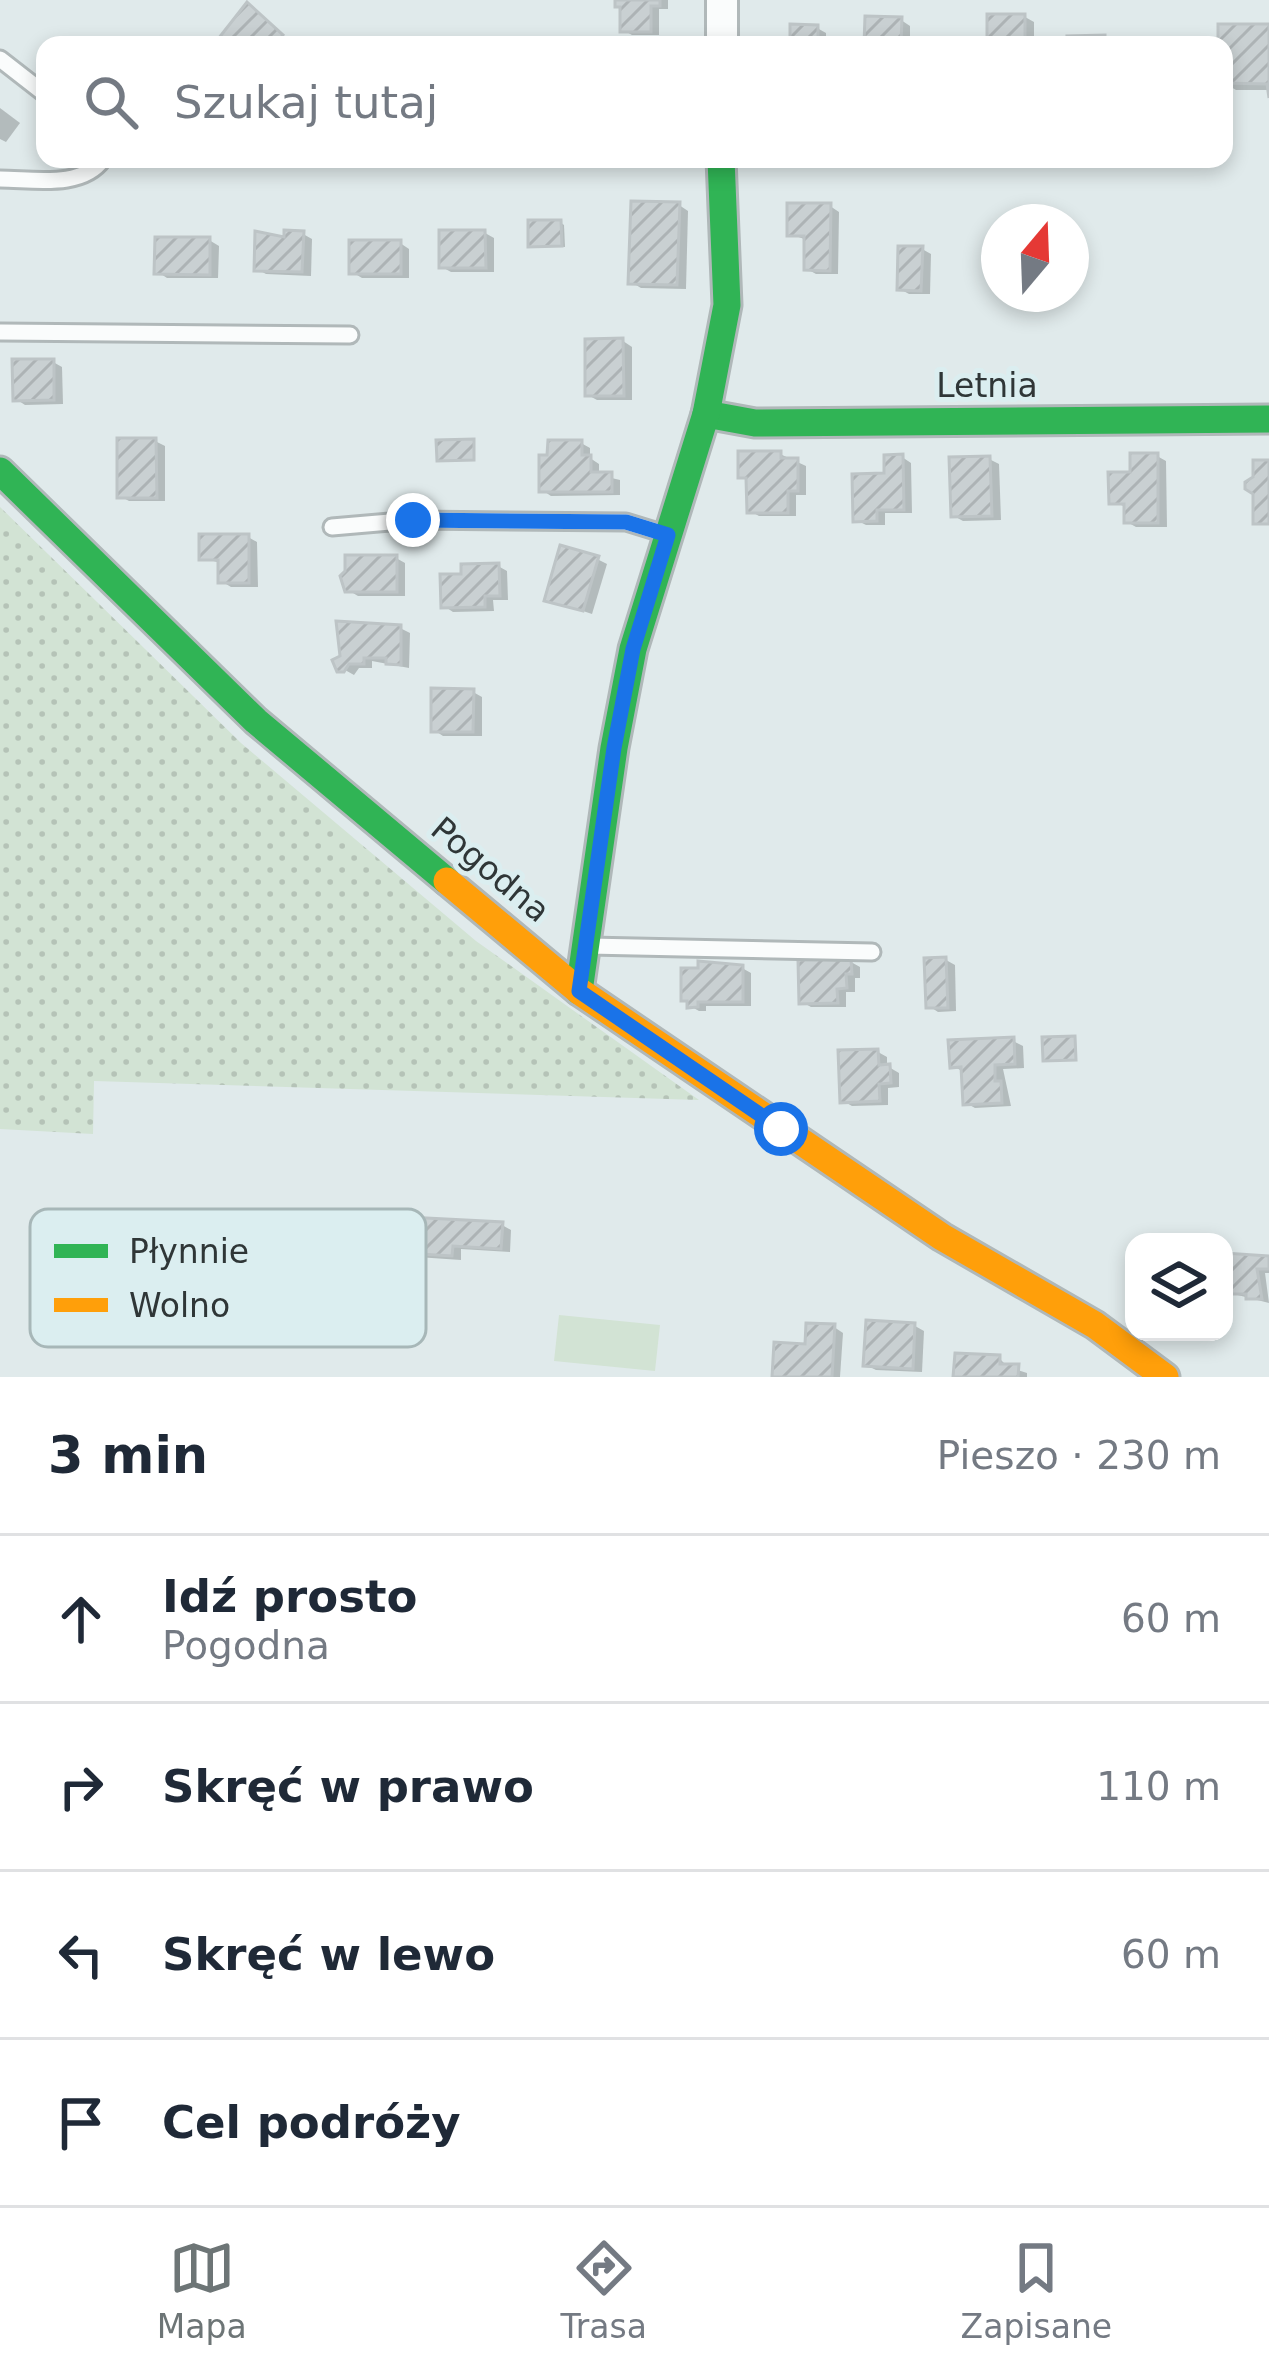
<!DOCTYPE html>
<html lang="pl">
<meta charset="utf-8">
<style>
body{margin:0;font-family:"DejaVu Sans",sans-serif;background:#f2f2f3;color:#1f2937}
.controls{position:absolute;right:36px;bottom:36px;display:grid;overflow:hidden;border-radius:24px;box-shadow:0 6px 18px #0003}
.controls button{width:108px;height:108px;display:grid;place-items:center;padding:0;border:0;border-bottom:3px solid #e0e1e3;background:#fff;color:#1f2937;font:60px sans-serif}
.compass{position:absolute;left:981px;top:204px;width:108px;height:108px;border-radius:50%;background:#fff;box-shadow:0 6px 18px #0003;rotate:19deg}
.stop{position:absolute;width:36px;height:36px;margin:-27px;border:9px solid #1a73e8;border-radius:50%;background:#fff}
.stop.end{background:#1a73e8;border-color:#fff;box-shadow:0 3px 12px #0008}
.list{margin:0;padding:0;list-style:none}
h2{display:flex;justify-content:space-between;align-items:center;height:156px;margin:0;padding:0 48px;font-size:51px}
h2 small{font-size:39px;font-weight:400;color:#747a83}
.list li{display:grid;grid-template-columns:78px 1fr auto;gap:36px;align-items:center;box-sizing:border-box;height:168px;padding:0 48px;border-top:3px solid #e0e1e3}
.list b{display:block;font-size:45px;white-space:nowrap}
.list p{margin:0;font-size:39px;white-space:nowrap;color:#747a83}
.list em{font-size:39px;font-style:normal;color:#747a83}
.icon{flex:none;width:66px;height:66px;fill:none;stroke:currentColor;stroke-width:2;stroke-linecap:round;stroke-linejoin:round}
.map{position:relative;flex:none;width:1269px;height:1377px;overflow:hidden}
.search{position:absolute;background:#fff;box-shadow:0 6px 18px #0003;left:36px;right:36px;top:36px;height:132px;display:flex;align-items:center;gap:30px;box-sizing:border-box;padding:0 42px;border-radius:24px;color:#747a83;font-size:45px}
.sheet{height:828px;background:#fff}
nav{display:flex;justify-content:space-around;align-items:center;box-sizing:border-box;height:168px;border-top:3px solid #e0e1e3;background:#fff;font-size:33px;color:#747a83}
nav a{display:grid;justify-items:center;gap:6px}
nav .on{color:#6d7576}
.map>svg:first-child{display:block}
.grass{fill:url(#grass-dots)}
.pitch{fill:#d2e3d4}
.shadow{fill:#0003}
.building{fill:url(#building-hatch);stroke:#bdc4c6;stroke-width:3}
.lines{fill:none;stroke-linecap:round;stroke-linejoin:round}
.lane-casing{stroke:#b0b8b9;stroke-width:21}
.street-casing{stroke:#b0b8b9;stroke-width:36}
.fast-casing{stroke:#b0b8b9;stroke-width:33}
.slow-casing{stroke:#b0b8b9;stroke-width:33}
.lane{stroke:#fafcfc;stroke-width:15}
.street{stroke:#fafcfc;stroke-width:30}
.fast{stroke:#30b455;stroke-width:27}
.slow{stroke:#ff9f0a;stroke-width:27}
.route{stroke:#1a73e8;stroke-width:15}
.labels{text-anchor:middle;stroke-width:10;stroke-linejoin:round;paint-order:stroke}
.street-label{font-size:33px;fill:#2f3637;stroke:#dbeef0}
.key{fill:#dbeef0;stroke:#a7b7b8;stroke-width:3}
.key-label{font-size:33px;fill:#2f3637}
</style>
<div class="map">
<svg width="1269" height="1377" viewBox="0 0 1269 1377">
<defs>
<pattern id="grass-dots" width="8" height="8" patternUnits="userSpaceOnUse" patternTransform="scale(3)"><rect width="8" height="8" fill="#d2e3d4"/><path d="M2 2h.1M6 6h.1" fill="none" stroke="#b5c3b7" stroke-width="1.8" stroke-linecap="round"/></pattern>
<pattern id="building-hatch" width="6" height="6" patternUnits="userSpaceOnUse" patternTransform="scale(3)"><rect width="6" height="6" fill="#c9d0d2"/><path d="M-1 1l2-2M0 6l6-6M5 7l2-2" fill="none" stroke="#adb3b5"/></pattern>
</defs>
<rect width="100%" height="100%" fill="#e0eaeb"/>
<path class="grass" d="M0,507l241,236 235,198 223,159 -605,-19 -1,53 -93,-5z"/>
<path class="pitch" d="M559,1315l101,10 -5,46 -101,-10z"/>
<g class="shadow">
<path d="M620,0h48v9h-9v26h-27l-9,-5z"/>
<path d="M257,11l33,31 -2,3h-65z"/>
<path d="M1025,17l9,5v23h-44z"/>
<path d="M901,20l9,6v19h-43z"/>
<path d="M1269,27v63h-33l-12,-7 -3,-38z"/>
<path d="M817,28l9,5v12h-33z"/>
<path d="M0,108l20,15 -14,19 -6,-3z"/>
<path d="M679,205l9,6 -2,78 -45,-1 -10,-6z"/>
<path d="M830,206l9,6 -1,62h-22l-9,-5v-29l-17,-6z"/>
<path d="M561,223l3,2 1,22 -34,-2z"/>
<path d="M485,233l9,5v34h-43l-9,-5z"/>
<path d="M303,234l9,5 -1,37 -45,-2 -9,-5 21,-30z"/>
<path d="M209,240l10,6 -1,32h-51l-9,-6z"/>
<path d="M400,243l9,6v29h-47l-10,-6z"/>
<path d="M922,249l9,5 -1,40h-21l-9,-5z"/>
<path d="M623,341l9,6v53h-35l-9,-5z"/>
<path d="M53,362l9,5 1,37 -38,1 -9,-6z"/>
<path d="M155,441l10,5v55h-36l-9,-5z"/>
<path d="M581,443l9,5v10l9,6v11l21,5v15l-69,1 -9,-6z"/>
<path d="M780,454l26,12v29h-10v21h-37l-9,-5v-30l-9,-5z"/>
<path d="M1157,456l9,5 1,66h-31l-9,-5v-15l-15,-5 21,-27z"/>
<path d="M902,457l9,6 1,50h-27v12h-19l-10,-5z"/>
<path d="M989,459l10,5 2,56 -38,1 -9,-5z"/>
<path d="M248,537l9,5 1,45h-27l-10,-6v-18l-19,-5z"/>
<path d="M396,558l9,5v33h-47l-10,-6z"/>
<path d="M597,559l10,5 -15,50 -45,-15z"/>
<path d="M498,566l9,5 1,29h-15l1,11 -41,1 -9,-6 20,-29z"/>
<path d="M400,628l10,5 -1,35 -37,-7v7h-13l-5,7 -18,-10z"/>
<path d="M473,692l9,5v39h-39l-9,-6z"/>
<path d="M946,960l9,5 1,46 -18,1 -9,-6z"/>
<path d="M851,962l9,5v11h-5v14h-9v15h-35l-9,-5z"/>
<path d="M742,968l9,5v33h-45v5h-7l-9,-5z"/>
<path d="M1013,1041l10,5 1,22 -21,1 8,37 -36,2 -9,-5 -4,-32 -9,-5z"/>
<path d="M878,1052l9,5v9l12,7v14l-11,1v17l-36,1 -9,-5z"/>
<path d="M502,1225l9,5 -1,22 -49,-3v11l-44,-3 -10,-5z"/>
<path d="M1269,1259v14h-4l4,30 -43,-11z"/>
<path d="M915,1326l9,5 -2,41 -46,-2 -10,-5z"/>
<path d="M834,1327l9,6 -3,44h-65z"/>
<path d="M999,1358l9,9 19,6v4h-71z"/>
</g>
<g class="building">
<path d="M615,0h45v6h-9v26h-31v-25h-5z"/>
<path d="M247,2l36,33 -8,10h-57l-3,-2z"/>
<rect x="987" y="14" width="38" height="31"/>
<path d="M865,16l37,1 -1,28h-37z"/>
<path d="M790,24l28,1v20h-28z"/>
<path d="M1218,24h51v74l-2,-14 -43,-1v-38h-6z"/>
<path d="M1105,35v10h-37l-1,-9z"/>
<path d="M631,201l49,1 -3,83 -49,-1z"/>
<path d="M787,203h44l-1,68 -26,-1v-34h-17z"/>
<path d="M528,220h33l1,26 -34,1z"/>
<path d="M284,230l20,1 -2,41 -48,-1 1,-40 29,6z"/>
<path d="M439,230h46l1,38h-47z"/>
<path d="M155,237h55v38l-56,-1z"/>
<rect x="349" y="240" width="52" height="34"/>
<path d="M898,246h25l-2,45 -24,-1z"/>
<path d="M623,338l1,58h-39v-57z"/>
<path d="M12,359h42v41l-41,1z"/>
<path d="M117,438h39l1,60h-40z"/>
<path d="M474,439v21l-37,1 -1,-21z"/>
<path d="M548,440h34v15h9v17h21v20h-73v-37h8z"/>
<path d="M738,451h43v7h17v33h-10v22h-41l-1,-35h-8z"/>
<path d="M1130,453h28v70h-34v-19h-15l-1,-32h22z"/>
<path d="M903,454l1,56h-27v11l-24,1 -1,-48 32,-1v-18z"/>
<path d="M990,456l2,60 -41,1 -2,-60z"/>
<path d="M1253,460h16v64h-16v-30l-8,-5v-7l8,-5z"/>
<path d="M199,534h50v49h-31v-23h-19z"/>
<path d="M560,545l39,11 -16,55 -39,-10z"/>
<path d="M345,555h52v37h-52l-5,-16 5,-5z"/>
<path d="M499,563l1,33h-15v11l-44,1 -1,-34h21v-10z"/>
<path d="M336,621l65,4v40l-15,-1v-6h-22v6h-15l-5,8h-7l-5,-12 8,-4z"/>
<path d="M431,688l43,1 -1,43h-42z"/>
<path d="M946,957l2,51h-22l-2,-50z"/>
<path d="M851,959l1,15h-6l1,14 -10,1 1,14 -39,1 -1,-44z"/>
<path d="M698,961l45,4v37h-45v5l-11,1v-7h-6v-33h17z"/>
<path d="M1075,1036l1,24 -33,1 -1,-24z"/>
<path d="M1014,1037l1,27 -20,1v16h6l1,22 -39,2 -2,-38 -11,1 -2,-28z"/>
<path d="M878,1049l1,16 11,-1 1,19 -12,1 1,17 -40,2 -2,-53z"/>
<path d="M407,1217l96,5 -2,27 -48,-3 -1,10 -48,-3z"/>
<path d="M1224,1253l45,3v13h-12l5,30h-16v-5h-22z"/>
<path d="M866,1320l49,3 -2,46 -50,-3z"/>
<path d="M806,1323l29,1 -3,53h-60l2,-35 31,2z"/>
<path d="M955,1353l45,2v9h19l-1,13h-65z"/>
</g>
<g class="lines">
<defs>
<g id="lane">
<path d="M0,59l45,35"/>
<path d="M0,179c33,0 82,10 103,-20"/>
<path d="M0,332l350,3"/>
<path d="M332,527l81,-7 213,2 39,12"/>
<path d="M589,946l283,6"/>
</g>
<path id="street" d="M722,45v-45"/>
<g id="fast">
<path d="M706,414l49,9 514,-4"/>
<path d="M0,471l256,250 191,160"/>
<path d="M579,991l35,-243 19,-99 73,-235 21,-109 -6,-146"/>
</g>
<path id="slow" d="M447,881l132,110 363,246 153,88 70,52"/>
</defs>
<use href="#lane" class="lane-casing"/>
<use href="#street" class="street-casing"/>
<use href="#fast" class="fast-casing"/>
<use href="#slow" class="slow-casing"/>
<use href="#lane" class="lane"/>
<use href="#street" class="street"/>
<use href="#fast" class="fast"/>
<use href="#slow" class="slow"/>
</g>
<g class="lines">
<path class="route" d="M413,520l213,2 42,13 -35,114 -19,99 -35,243 202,138"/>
</g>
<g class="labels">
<g class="street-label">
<text x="987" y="397">Letnia</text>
<text transform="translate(491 869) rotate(40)" y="12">Pogodna</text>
</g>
</g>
<rect x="30" y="1209" width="396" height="138" rx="18" class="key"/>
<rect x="54" y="1244" width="54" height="14" fill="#30b455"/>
<rect x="54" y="1298" width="54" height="14" fill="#ff9f0a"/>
<g class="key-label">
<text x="129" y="1263">Płynnie</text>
<text x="129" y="1317">Wolno</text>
</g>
</svg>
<div class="controls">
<button><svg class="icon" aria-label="layers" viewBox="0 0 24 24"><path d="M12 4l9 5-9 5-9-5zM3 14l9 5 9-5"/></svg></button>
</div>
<svg class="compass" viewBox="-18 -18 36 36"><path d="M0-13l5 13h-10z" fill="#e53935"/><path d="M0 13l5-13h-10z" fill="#747a83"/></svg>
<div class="stop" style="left:781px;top:1129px"></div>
<div class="stop end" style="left:413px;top:520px"></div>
<div class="search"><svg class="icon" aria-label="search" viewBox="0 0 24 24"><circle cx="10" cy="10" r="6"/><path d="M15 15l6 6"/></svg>Szukaj tutaj</div>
</div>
<section class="sheet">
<h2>3 min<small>Pieszo · 230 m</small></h2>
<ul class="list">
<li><svg class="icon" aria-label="ahead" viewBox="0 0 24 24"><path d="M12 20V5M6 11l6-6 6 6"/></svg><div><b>Idź prosto</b><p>Pogodna</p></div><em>60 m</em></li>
<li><svg class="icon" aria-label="right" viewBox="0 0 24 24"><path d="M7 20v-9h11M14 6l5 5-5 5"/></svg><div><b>Skręć w prawo</b></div><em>110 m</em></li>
<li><svg class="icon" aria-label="left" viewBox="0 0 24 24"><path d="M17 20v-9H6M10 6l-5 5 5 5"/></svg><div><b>Skręć w lewo</b></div><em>60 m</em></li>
<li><svg class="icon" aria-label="arrive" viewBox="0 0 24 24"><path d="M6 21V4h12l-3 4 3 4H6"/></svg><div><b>Cel podróży</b></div></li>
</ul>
</section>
<nav>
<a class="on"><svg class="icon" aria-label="map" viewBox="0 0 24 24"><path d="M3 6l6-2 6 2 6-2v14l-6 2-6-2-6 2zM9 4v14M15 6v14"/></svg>Mapa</a>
<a><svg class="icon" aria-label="directions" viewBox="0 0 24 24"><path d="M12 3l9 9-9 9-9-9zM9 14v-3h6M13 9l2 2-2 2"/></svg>Trasa</a>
<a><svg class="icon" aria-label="saved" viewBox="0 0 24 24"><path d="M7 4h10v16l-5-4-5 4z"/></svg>Zapisane</a>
</nav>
